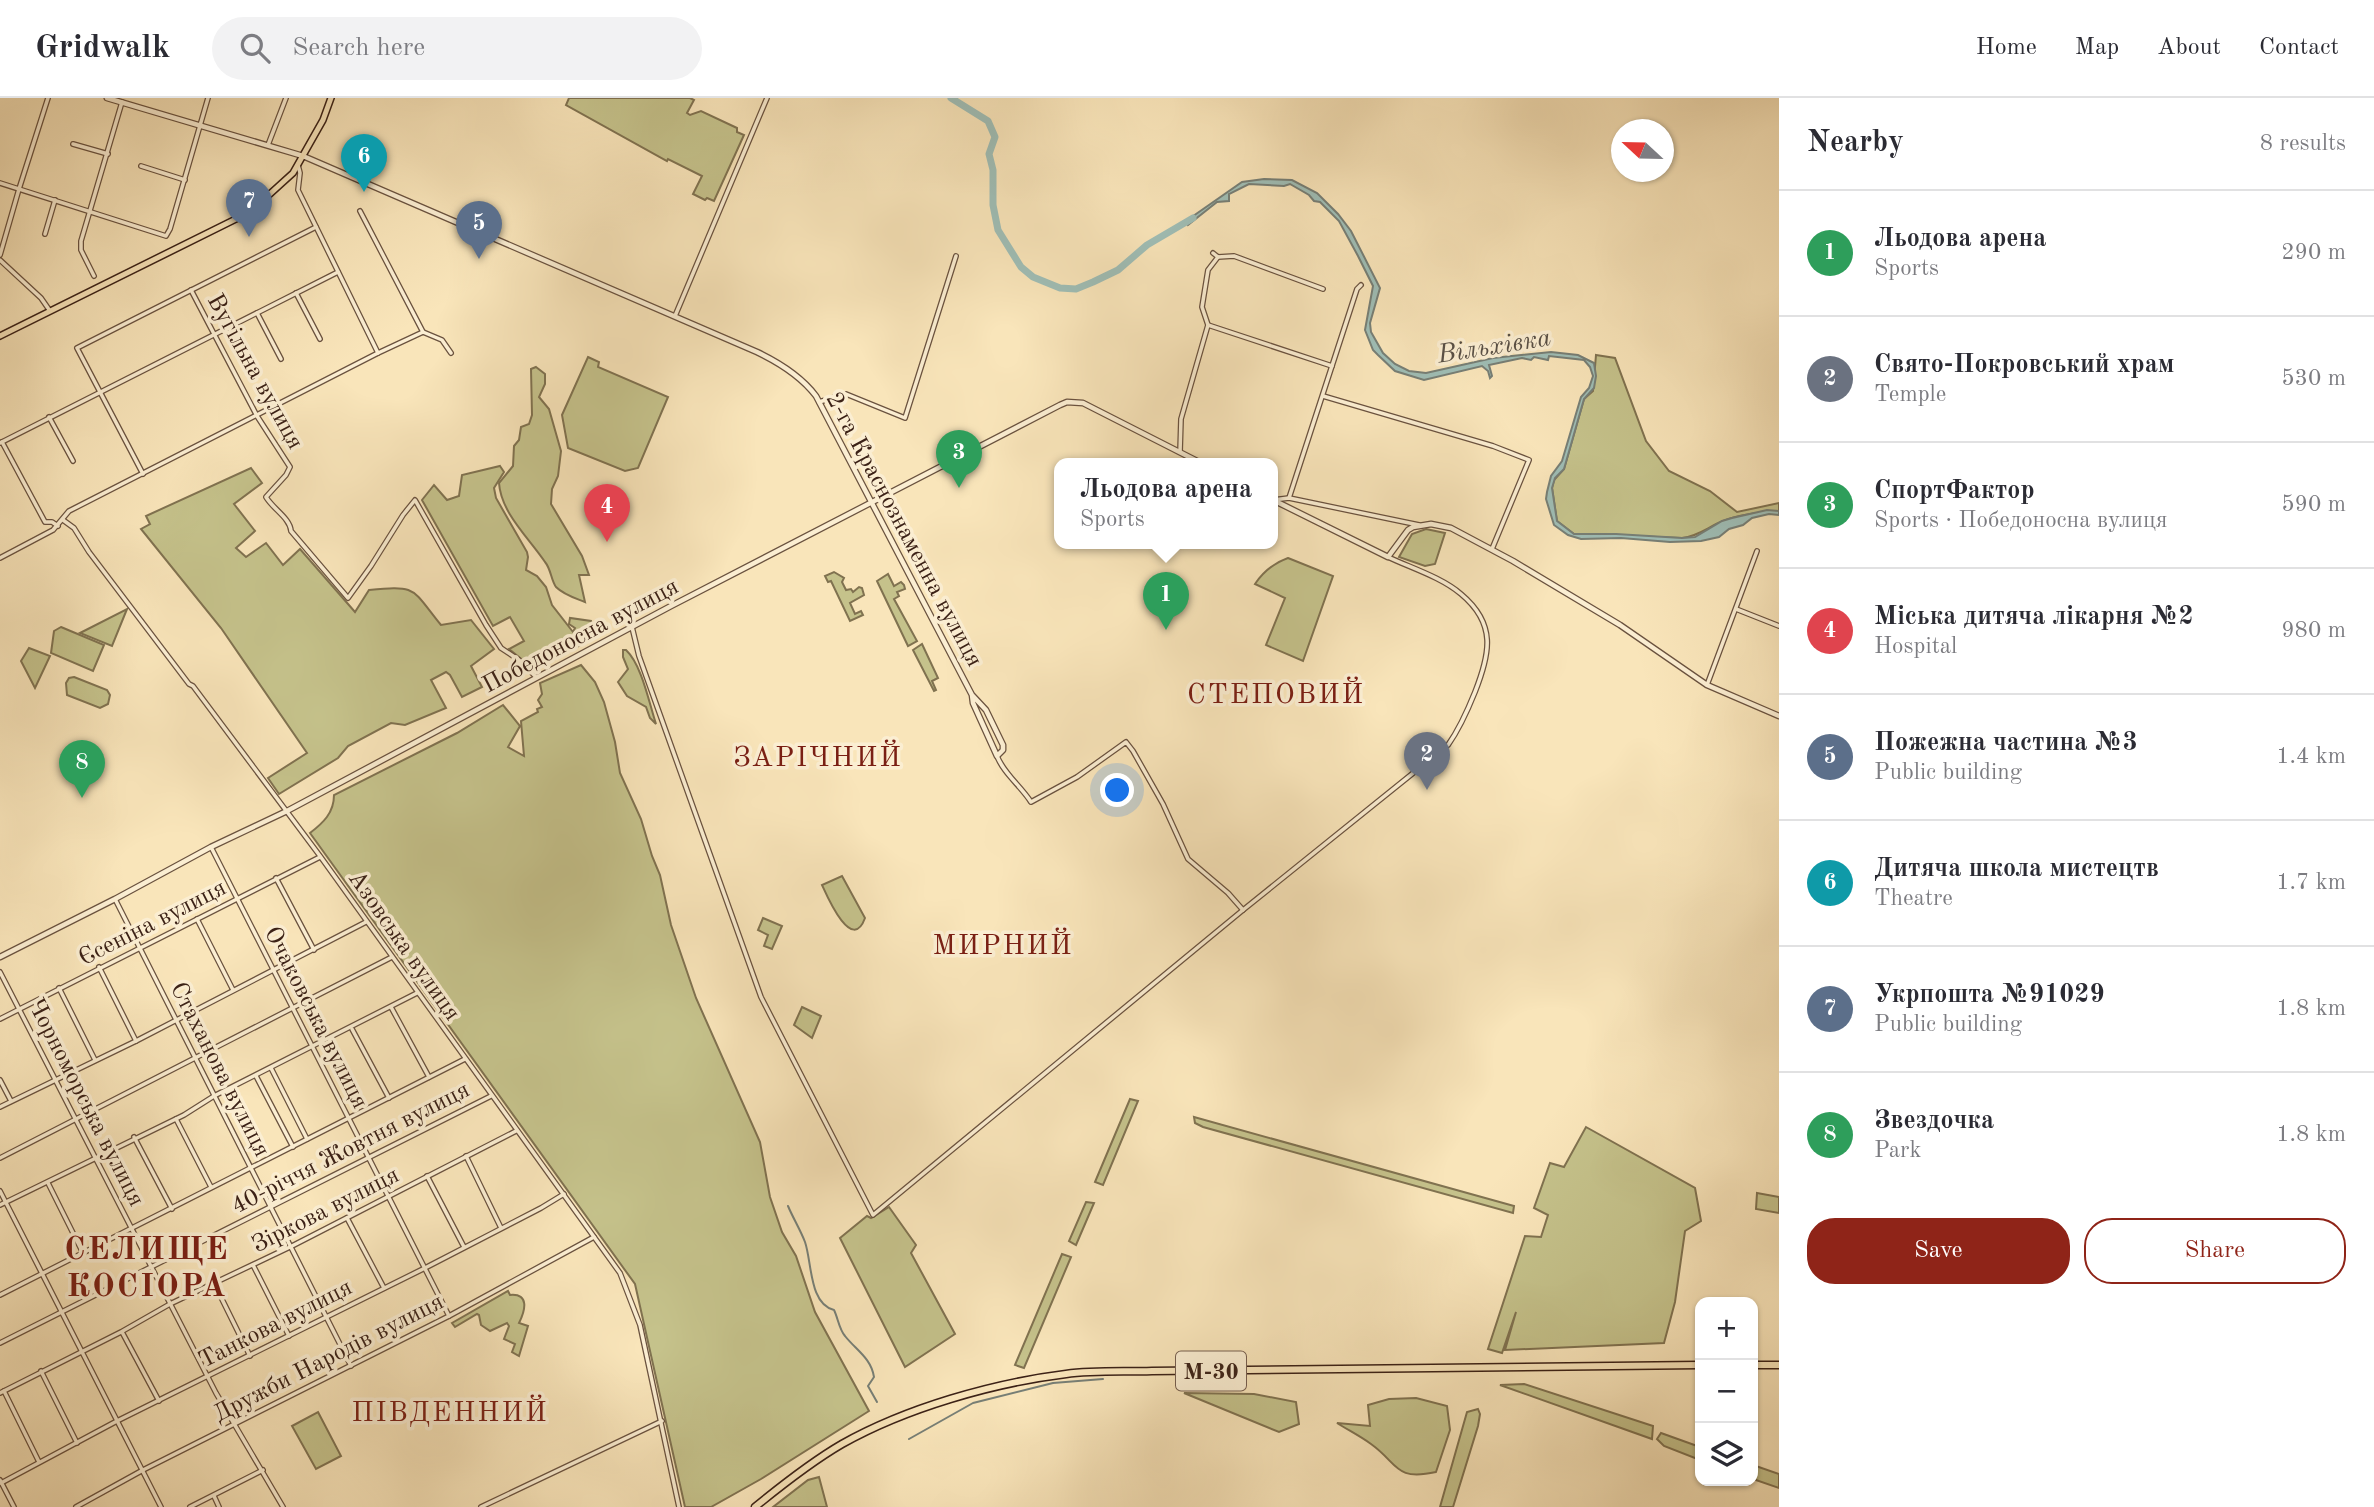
<!DOCTYPE html>
<meta charset="utf-8">
<style>
body{margin:0;font-family:"Old Standard TT",serif;background:#f2f2f3;color:#2b2b33}
.controls{position:absolute;right:21px;bottom:21px;display:grid;overflow:hidden;border-radius:14px;box-shadow:0 2px 5px #0004}
.controls button{width:63px;height:63px;display:grid;place-items:center;padding:0;border:0;border-bottom:2px solid #e1e1e2;background:#fff;color:#2b2b33;font:35px sans-serif}
.compass{position:absolute;left:1611px;top:21px;width:63px;height:63px;border-radius:50%;background:#fff;box-shadow:0 2px 5px #0004;rotate:292deg}
.you{position:absolute;left:1118px;top:693px;width:24px;height:24px;margin:-18px;border:5px solid #fff;border-radius:50%;background:#1a73e8;box-shadow:0 0 0 10px #1a73e833}
.badge{display:grid;place-items:center;width:46px;height:46px;border-radius:50%;background:#8f2418;color:#fff;font-size:23px;font-weight:700}
.pin{position:absolute;translate:-50% -58px;filter:drop-shadow(0 2px 4px #0008)}
.pin::after{content:'';position:absolute;top:37px;width:24px;height:21px;background:inherit;clip-path:polygon(0 0,100% 0,50% 100%)}
.popup{position:absolute;left:1054px;top:360px;width:224px;height:91px;box-sizing:border-box;display:grid;place-content:center;border-radius:14px;background:#fff;filter:drop-shadow(0 2px 5px #0005);font-size:23px;white-space:nowrap;color:#7c7c81}
.popup b{font-size:26px;color:#2b2b33}
.popup::after{content:'';position:absolute;left:50%;top:100%;margin-left:-14px;border:14px solid transparent;border-top-color:#fff}
.list{margin:0;padding:0;list-style:none}
h2{display:flex;justify-content:space-between;align-items:center;height:91px;margin:0;padding:0 28px;font-size:30px}
h2 small{font-size:23px;font-weight:400;color:#7c7c81}
.list li{display:grid;grid-template-columns:46px 1fr auto;gap:21px;align-items:center;box-sizing:border-box;height:126px;padding:0 28px;border-top:2px solid #e1e1e2}
.list b{display:block;font-size:26px;white-space:nowrap}
.list p{margin:0;font-size:23px;white-space:nowrap;color:#7c7c81}
.list em{font-size:23px;font-style:normal;color:#7c7c81}
.actions{display:flex;gap:14px;padding:21px 28px}
.actions a{flex:1;padding:16px 0;border:2px solid #8f2418;border-radius:28px;text-align:center;font-size:24px;color:#8f2418}
.actions .main{background:#8f2418;color:#fff}
.icon{flex:none;width:38px;height:38px;fill:none;stroke:currentColor;stroke-width:2;stroke-linecap:round;stroke-linejoin:round}
.map{position:relative;flex:none;width:1779px;height:1409px;overflow:hidden}
header{display:flex;align-items:center;gap:42px;box-sizing:border-box;height:98px;padding:0 35px;background:#fff;border-bottom:2px solid #e1e1e2}
header strong{font-size:33px}
nav{display:flex;gap:38px;margin-inline-start:auto;font-size:24px}
.search{width:490px;height:63px;background:#f2f2f3;display:flex;align-items:center;gap:18px;box-sizing:border-box;padding:0 24px;border-radius:38px;color:#7c7c81;font-size:26px}
main{display:flex}
aside{flex:1;background:#fff}
.map>svg:first-child{display:block}
.green{fill:#c5c28b;stroke:#807250;stroke-width:2}
.water{fill:#9fbeb6;stroke:#777f76;stroke-width:2}
.lines{fill:none;stroke-linecap:round;stroke-linejoin:round}
.stream{stroke:#777f76;stroke-width:2}
.river{stroke:#9fbeb6;stroke-width:7}
.minor-casing{stroke:#6a523f;stroke-width:6}
.tertiary-casing{stroke:#6a523f;stroke-width:7}
.primary-casing{stroke:#3b2116;stroke-width:8}
.trunk-casing{stroke:#3b2116;stroke-width:9}
.minor{stroke:#fbeed2;stroke-width:3.5}
.tertiary{stroke:#fbeed2;stroke-width:4.5}
.primary{stroke:#f9e5ba;stroke-width:5}
.trunk{stroke:#f9e5ba;stroke-width:6}
.labels{text-anchor:middle;stroke-width:7;stroke-linejoin:round;paint-order:stroke}
.shield{fill:#fbeed2;stroke:#755e4e;stroke-width:2}
.shield-label{font-size:23px;font-weight:bold;fill:#3b2116}
.street-label{font-size:24px;fill:#3b2116;stroke:#fbeed2}
.water-label{font-size:26px;font-style:italic;fill:#595046;stroke:#fbeed2}
.quarter-label{font-size:28px;letter-spacing:2px;fill:#7a1f14;stroke:#fbeed2}
.district-label{font-size:32px;font-weight:bold;letter-spacing:2px;fill:#7a1f14;stroke:#fbeed2}
</style>
<header>
<strong>Gridwalk</strong>
<div class="search"><svg class="icon" aria-label="search" viewBox="0 0 24 24"><circle cx="10" cy="10" r="6"/><path d="M15 15l6 6"/></svg>Search here</div>
<nav><a>Home</a><a>Map</a><a>About</a><a>Contact</a></nav>
</header>
<main>
<div class="map">
<svg width="1779" height="1409" viewBox="0 0 1779 1409">
<rect width="100%" height="100%" fill="#f9e5ba"/>
<filter id="stains"><feTurbulence type="fractalNoise" baseFrequency=".00286" numOctaves="4"/><feColorMatrix values="0 0 0 0 .2 0 0 0 0 .09 0 0 0 0 .02 0 0 0 .5 -.17"/></filter>
<radialGradient id="worn" r=".72"><stop offset=".6" stop-color="#630" stop-opacity="0"/><stop offset="1" stop-color="#630" stop-opacity=".3"/></radialGradient>
<g class="green">
<path d="M569,0h121l4,2 -7,13 3,2 11,-4 36,17v4l7,3 -30,66 -7,-3 -2,2 -12,-6 9,-18 -34,-17 -1,2 -101,-56z"/>
<path d="M1596,257l19,3 31,83 23,30 41,20 27,21 42,-9v8c-19,1 -38,3 -56,10 -15,6 -24,15 -41,17l-101,-4h-7l-17,-13 -5,-33 2,-8 10,-11 20,-70 9,-8z"/>
<path d="M588,259l11,5 -1,5 70,30 -30,71 -13,3 -57,-23 -6,-33z"/>
<path d="M536,269l9,7v10l-6,13 10,12 12,42 -3,25 -6,13 -1,15 31,52 7,19h-10l6,27c-10,-4 -21,-7 -29,-15 -5,-7 -5,-18 -11,-25 -16,-24 -44,-49 -46,-79l14,-17 1,-20 5,-6 2,-13 8,-3 3,-9 -1,-46z"/>
<path d="M500,368l4,6 -10,16 2,10 31,54 1,5 -2,13 11,6 9,11 6,18 21,27 2,-4 -6,-4 1,-6 21,3 1,5 -14,11 6,6 -49,27 -26,-21 15,-8 -14,-24 -17,9 -71,-126 12,-15 13,15 12,-4 3,-21z"/>
<path d="M251,370l11,15 -28,21 21,27 -19,17 10,9 20,-14 17,22 17,-16 55,63 14,-22c49,-5 42,-2 72,35l30,-5 23,29 -23,17 11,21 -20,10 -12,-22 -4,-3 -15,8 15,28 -41,17 -14,-2 -43,23 -10,12 -59,36 -11,-16 39,-25 -86,-125 -80,-99 9,-5 -4,-8z"/>
<path d="M1426,431l19,4 -10,31 -10,2 -26,-9 13,-23z"/>
<path d="M1288,460l45,18 -30,85 -37,-16 19,-47 -30,-14c8,-12 19,-21 33,-26z"/>
<path d="M834,474l10,6 -2,4 4,8 5,-1 2,3 6,-5 3,1 2,7 -14,8 5,11 6,-3 2,4 -13,6 -19,-40 -3,1 -3,-6z"/>
<path d="M888,476l6,12 7,-4 3,3 1,4 -8,3 2,4 -5,3 23,42 -9,5 -31,-65z"/>
<path d="M127,511l-15,37 -32,-13z"/>
<path d="M61,529l43,18 -11,26 -42,-18 3,-22z"/>
<path d="M922,546l16,34 -6,3 4,9 -2,1 -21,-41z"/>
<path d="M29,550l21,8 -15,32 -14,-27z"/>
<path d="M623,552h3c16,15 23,53 30,74l-6,-6 -4,-11 -19,-11 -9,-14 10,-13 -5,-12z"/>
<path d="M581,567l14,17 9,20 11,40 5,31 21,46 11,37 8,19 11,50 25,73 64,144 10,55 12,35 14,24 19,56 54,99 -108,68 -50,28h-26l-50,-223 -325,-451c13,-10 24,-20 24,-38l123,-62 46,-28 17,21 -12,21 16,9 -3,-35 17,-9 -1,-3 5,-2 -4,-7 4,-6 -2,-11z"/>
<path d="M74,579l33,13 3,5 -2,9 -8,4 -33,-13 -1,-12 3,-5z"/>
<path d="M842,778l23,42c-13,36 -38,-22 -43,-33z"/>
<path d="M763,820l19,8 -10,23 -8,-3 4,-11 -10,-5z"/>
<path d="M802,909l19,9 -9,22 -18,-13z"/>
<path d="M1130,1001l8,2 -35,84 -8,-3z"/>
<path d="M1194,1019l320,89 -1,7 -310,-86 -8,-4z"/>
<path d="M1586,1029l109,61 6,33 -16,10 -10,71 -11,41 -159,7 11,-38 -14,41 -14,-4 37,-113 16,1 7,-22 -14,-7 16,-45 14,4z"/>
<path d="M1757,1095l22,4v16l-23,-4z"/>
<path d="M1086,1104l8,1 -18,42 -7,-4z"/>
<path d="M889,1109l27,38 -5,8 44,81 -50,33 -65,-129 27,-22 4,2z"/>
<path d="M1062,1156l9,3 -47,111 -9,-3z"/>
<path d="M508,1193l2,4c20,-2 15,16 9,28l9,3 -9,30 -7,-4 3,-8 -11,-5 5,-13 -2,-3 -17,8 -9,-6 -2,-10 -2,-1 -22,13 -3,-4z"/>
<path d="M1524,1286l129,42 -1,13 -152,-54z"/>
<path d="M1184,1295l70,1 42,8 3,22 -20,8z"/>
<path d="M1416,1300l31,8 3,24 -14,42c-42,9 -37,-8 -65,-28 -11,-8 -23,-14 -34,-21l33,3 -2,-21 21,-6z"/>
<path d="M1478,1311l2,5 -2,12 -25,81h-13l27,-95z"/>
<path d="M318,1314l23,44 -25,13 -24,-43z"/>
<path d="M1661,1335l39,14v13l-36,-14 -7,-7z"/>
<path d="M1753,1367l26,9v14l-26,-9z"/>
<path d="M819,1379l8,30h-54l35,-27z"/>
</g>
<path class="water" d="M1264,81l28,1 25,13 21,21 13,17 29,57 -10,35 1,9 12,21 12,11 14,7 17,2 67,-15 58,-6 27,3 16,8 2,13 -2,12 -10,11 -20,70 -9,9 -3,10 5,33 17,13h42l66,4 13,-1 27,-16 10,-3 35,-8 12,1v4l-10,-1 -17,4 -9,7 -14,4 -10,8 -18,4 -31,1 -49,-4 -40,1 -13,-4 -14,-10 -8,-26 1,-7 4,-16 11,-15 19,-64 8,-9 4,-12 -3,-9 -6,-7 -35,-4 -1,4 -14,-3 -3,3 -9,-2 -33,7 3,11 -2,2 -2,-7 -6,-5 -58,14 -29,-9 -17,-16 -5,-5 -8,-20 8,-44 -15,-30 -19,-35 -19,-19 -6,-1 -5,-6 -19,-11 -6,2 -35,-2 -20,10v7l-12,1 -29,23 -2,-4 56,-39z"/>
<g class="lines">
<g class="stream">
<path d="M788,1108c5,12 12,23 17,36 7,20 4,62 29,68 4,8 5,19 11,26 11,14 26,22 29,41l-6,9 9,16"/>
<path d="M909,1341l64,-36 80,-20 50,-4"/>
</g>
<path class="river" d="M951,0l37,23 7,16 -6,17 4,16v35l5,25 23,37 12,10 27,11 16,1 17,-7 25,-12 29,-25 46,-27"/>
<defs>
<g id="minor">
<path d="M73,46l35,10"/>
<path d="M268,47l18,-47"/>
<path d="M298,67l2,8 -2,17 80,163"/>
<path d="M141,68l44,14"/>
<path d="M0,85l166,53 4,-7 38,-131"/>
<path d="M360,113l63,121"/>
<path d="M45,136l10,-34"/>
<path d="M1213,155l5,4 16,-1 89,33"/>
<path d="M0,157l19,-66 29,-91"/>
<path d="M0,162l41,38 9,13"/>
<path d="M94,178l-13,-26v-9l41,-139"/>
<path d="M191,192l66,126 33,51 -4,8 -20,22c7,12 24,21 25,34l57,67 23,-32 32,-51 12,-15 71,125 15,23 18,12 17,17"/>
<path d="M296,195l24,46"/>
<path d="M257,215l24,46"/>
<path d="M675,218l92,-218"/>
<path d="M1208,227l124,41"/>
<path d="M1323,298l170,50 36,14 -37,89"/>
<path d="M819,304l27,-8 59,24 51,-162"/>
<path d="M49,319l24,44"/>
<path d="M2,344l43,80h7l6,4"/>
<path d="M0,345l338,-171"/>
<path d="M1180,354l1,-33 27,-94 -6,-18 6,-37 10,-13"/>
<path d="M143,376l-66,-126 239,-121"/>
<path d="M1289,400l68,-209 4,-4"/>
<path d="M1273,402l16,-2 130,27"/>
<path d="M63,422l11,8 15,24 100,132 4,2 127,170 300,417 20,52 39,182"/>
<path d="M0,460l53,-28 16,-19 309,-158 45,-21 19,8 9,13"/>
<path d="M1736,511l43,17"/>
<path d="M632,529l7,29 122,341 112,218 370,-305 205,-165c12,-17 19,-33 27,-53 15,-38 22,-68 -14,-98 -20,-17 -50,-26 -73,-37"/>
<path d="M1707,587l50,-134"/>
<path d="M997,658c7,18 23,29 34,46l46,-25 49,-35 7,9 30,53 25,55 40,34 15,17"/>
<path d="M211,749l238,469"/>
<path d="M276,780l38,72"/>
<path d="M115,801l236,467"/>
<path d="M197,821l36,71"/>
<path d="M99,869l37,74"/>
<path d="M0,874l216,421 67,114"/>
<path d="M59,890l36,72"/>
<path d="M391,909l38,70"/>
<path d="M0,921l320,-162"/>
<path d="M352,931l37,69"/>
<path d="M271,970l36,71"/>
<path d="M256,978l37,71"/>
<path d="M0,982l11,21"/>
<path d="M0,1009l136,-66 230,-119"/>
<path d="M176,1021l35,68"/>
<path d="M134,1039l38,72"/>
<path d="M466,1058l35,72"/>
<path d="M0,1060l392,-201"/>
<path d="M427,1078l37,71"/>
<path d="M48,1085l35,70"/>
<path d="M0,1093l161,316"/>
<path d="M0,1107l184,-90 30,-19 203,-103"/>
<path d="M347,1120l37,70"/>
<path d="M253,1167l36,71"/>
<path d="M214,1185l36,73"/>
<path d="M0,1197l465,-236"/>
<path d="M122,1234l37,69"/>
<path d="M0,1245l491,-247"/>
<path d="M41,1273l36,72"/>
<path d="M4,1293l35,71"/>
<path d="M0,1295l121,-61 49,-28 122,-58 224,-115"/>
<path d="M0,1382l14,27"/>
<path d="M1,1385l116,-62 308,-153 116,-60 23,-14"/>
<path d="M214,1398l5,11"/>
<path d="M76,1409l67,-37 306,-154 145,-79"/>
<path d="M190,1409l73,-37"/>
<path d="M481,1409l181,-86"/>
</g>
<g id="tertiary">
<path d="M107,0l196,58 454,196c23,11 44,24 59,44l156,299 14,15 17,35v5l-6,6 -24,-53 -1,-8"/>
<path d="M1273,402l115,57 20,-27 5,-3 18,-3 20,4 62,33 107,64 87,60 72,31"/>
<path d="M0,859l115,-58 96,-52 76,-36 384,-205 389,-201 7,-3 16,1 120,61"/>
</g>
<path id="primary" d="M0,238l250,-124 43,-39 30,-53 8,-22"/>
<g id="trunk">
<path d="M1753,1267h26"/>
<path d="M755,1409c27,-22 56,-45 87,-63 64,-36 151,-61 224,-70 28,-4 58,-2 86,-3l548,-6"/>
</g>
</defs>
<use href="#minor" class="minor-casing"/>
<use href="#tertiary" class="tertiary-casing"/>
<use href="#primary" class="primary-casing"/>
<use href="#trunk" class="trunk-casing"/>
<use href="#minor" class="minor"/>
<use href="#tertiary" class="tertiary"/>
<use href="#primary" class="primary"/>
<use href="#trunk" class="trunk"/>
</g>
<g class="labels">
<rect class="shield" x="1176" y="1253.5" width="70" height="39" rx="5"/>
<g class="shield-label">
<text x="1211" y="1281">М-30</text>
</g>
<g class="street-label">
<text transform="translate(256 273) rotate(61)" y="8">Вугільна вулиця</text>
<text transform="translate(905 431) rotate(62)" y="8">2-га Краснознаменна вулиця</text>
<text transform="translate(580 537) rotate(-28)" y="8">Победоносна вулиця</text>
<text transform="translate(152 824) rotate(-27)" y="8">Єсеніна вулиця</text>
<text transform="translate(405 847) rotate(55)" y="8">Азовська вулиця</text>
<text transform="translate(317 919) rotate(63)" y="8">Очаковська вулиця</text>
<text transform="translate(221 971) rotate(63)" y="8">Стаханова вулиця</text>
<text transform="translate(87 1004) rotate(63)" y="8">Чорноморська вулиця</text>
<text transform="translate(350 1049) rotate(-27)" y="8">40-річчя Жовтня вулиця</text>
<text transform="translate(325 1111) rotate(-27)" y="8">Зіркова вулиця</text>
<text transform="translate(275 1225) rotate(-27)" y="8">Танкова вулиця</text>
<text transform="translate(328 1259) rotate(-27)" y="8">Дружби Народів вулиця</text>
</g>
<g class="water-label">
<text transform="translate(1494 247) rotate(-9)" y="9">Вільхівка</text>
</g>
<g class="quarter-label">
<text x="1276" y="605">СТЕПОВИЙ</text>
<text x="818" y="668">ЗАРІЧНИЙ</text>
<text x="1003" y="856">МИРНИЙ</text>
<text x="450" y="1323">ПІВДЕННИЙ</text>
</g>
<g class="district-label">
<text x="147" y="1161">СЕЛИЩЕ<tspan x="147" dy="37">КОСІОРА</tspan></text>
</g>
</g>
<rect width="100%" height="100%" filter="url(#stains)"/>
<rect width="100%" height="100%" fill="url(#worn)"/>
</svg>
<div class="controls">
<button>+</button>
<button>−</button>
<button><svg class="icon" aria-label="layers" viewBox="0 0 24 24"><path d="M12 4l9 5-9 5-9-5zM3 14l9 5 9-5"/></svg></button>
</div>
<svg class="compass" viewBox="-18 -18 36 36"><path d="M0-13l5 13h-10z" fill="#e53935"/><path d="M0 13l5-13h-10z" fill="#7c7c81"/></svg>
<div class="you"></div>
<div class="pin badge" style="left:1166px;top:532px;background:#2e9e5b">1</div>
<div class="popup"><b>Льодова арена</b>Sports</div>
<div class="pin badge" style="left:1427px;top:692px;background:#6b7280">2</div>
<div class="pin badge" style="left:959px;top:390px;background:#2e9e5b">3</div>
<div class="pin badge" style="left:607px;top:444px;background:#e0444e">4</div>
<div class="pin badge" style="left:479px;top:161px;background:#5c6f8a">5</div>
<div class="pin badge" style="left:364px;top:94px;background:#0f9aa8">6</div>
<div class="pin badge" style="left:249px;top:139px;background:#5c6f8a">7</div>
<div class="pin badge" style="left:82px;top:700px;background:#2e9e5b">8</div>
</div>
<aside>
<h2>Nearby<small>8 results</small></h2>
<ul class="list">
<li><span class="badge" style="background:#2e9e5b">1</span><div><b>Льодова арена</b><p>Sports</p></div><em>290 m</em></li>
<li><span class="badge" style="background:#6b7280">2</span><div><b>Свято-Покровський храм</b><p>Temple</p></div><em>530 m</em></li>
<li><span class="badge" style="background:#2e9e5b">3</span><div><b>СпортФактор</b><p>Sports · Победоносна вулиця</p></div><em>590 m</em></li>
<li><span class="badge" style="background:#e0444e">4</span><div><b>Міська дитяча лікарня №2</b><p>Hospital</p></div><em>980 m</em></li>
<li><span class="badge" style="background:#5c6f8a">5</span><div><b>Пожежна частина №3</b><p>Public building</p></div><em>1.4 km</em></li>
<li><span class="badge" style="background:#0f9aa8">6</span><div><b>Дитяча школа мистецтв</b><p>Theatre</p></div><em>1.7 km</em></li>
<li><span class="badge" style="background:#5c6f8a">7</span><div><b>Укрпошта №91029</b><p>Public building</p></div><em>1.8 km</em></li>
<li><span class="badge" style="background:#2e9e5b">8</span><div><b>Звездочка</b><p>Park</p></div><em>1.8 km</em></li>
</ul>
<div class="actions"><a class="main">Save</a><a>Share</a></div>
</aside>
</main>
